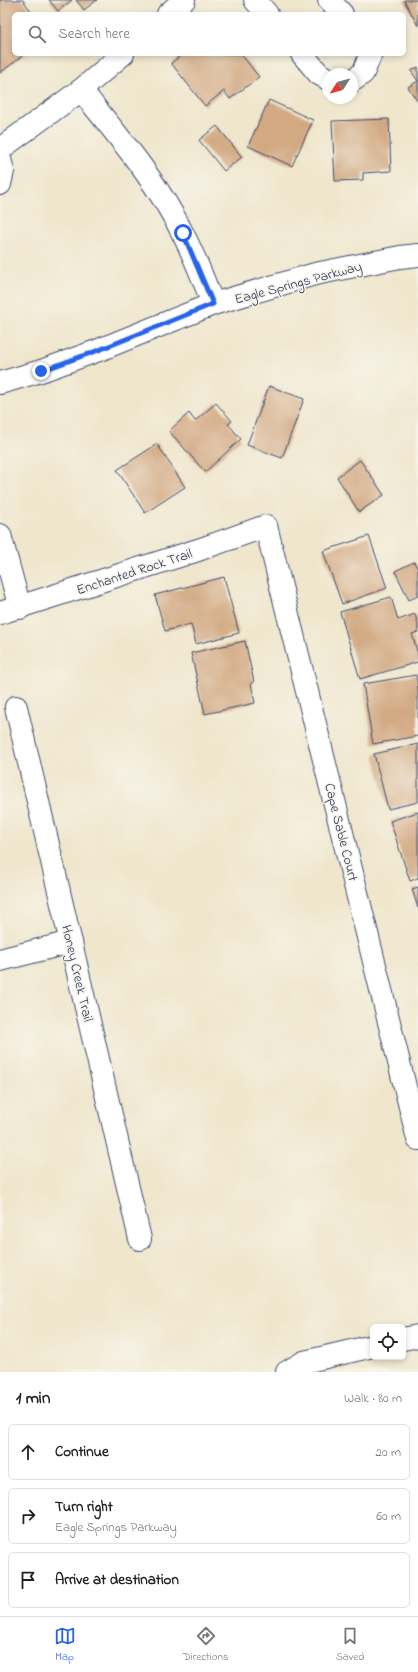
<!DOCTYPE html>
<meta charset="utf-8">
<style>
body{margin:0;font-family:"Indie Flower",sans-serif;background:#f2f2f2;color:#222}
.controls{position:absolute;right:12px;bottom:12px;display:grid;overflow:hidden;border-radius:6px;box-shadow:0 2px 6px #0003}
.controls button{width:36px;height:36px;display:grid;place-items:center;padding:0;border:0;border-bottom:1px solid #e0e0e0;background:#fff;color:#222;font:20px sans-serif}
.compass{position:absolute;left:322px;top:68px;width:36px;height:36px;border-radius:50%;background:#fff;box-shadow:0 2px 6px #0003;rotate:234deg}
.stop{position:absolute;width:12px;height:12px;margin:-9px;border:3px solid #2563eb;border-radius:50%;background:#fff}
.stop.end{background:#2563eb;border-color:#fff;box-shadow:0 1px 4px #0008}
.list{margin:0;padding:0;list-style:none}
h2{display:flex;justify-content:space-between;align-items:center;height:52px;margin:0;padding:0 16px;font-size:17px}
h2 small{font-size:13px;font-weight:400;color:#767676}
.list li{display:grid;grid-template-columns:26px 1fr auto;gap:12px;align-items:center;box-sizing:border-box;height:56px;margin:0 8px 8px;padding:0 8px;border:1px solid #e0e0e0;border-radius:6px}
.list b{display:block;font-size:15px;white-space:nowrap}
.list p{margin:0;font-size:13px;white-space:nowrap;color:#767676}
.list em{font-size:13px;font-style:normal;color:#767676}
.icon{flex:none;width:22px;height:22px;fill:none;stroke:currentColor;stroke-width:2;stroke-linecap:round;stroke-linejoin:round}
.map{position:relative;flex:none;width:418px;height:1372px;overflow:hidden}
.search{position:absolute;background:#fff;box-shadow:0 2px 6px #0003;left:12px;right:12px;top:12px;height:44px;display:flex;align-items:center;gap:10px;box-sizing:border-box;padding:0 14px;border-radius:6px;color:#767676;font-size:15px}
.sheet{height:244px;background:#fff}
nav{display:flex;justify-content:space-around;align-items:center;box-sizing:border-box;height:56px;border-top:1px solid #e0e0e0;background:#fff;font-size:11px;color:#767676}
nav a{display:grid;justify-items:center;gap:2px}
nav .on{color:#2563eb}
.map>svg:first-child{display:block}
.building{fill:#d2a982}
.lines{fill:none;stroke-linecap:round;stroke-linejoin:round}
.minor-casing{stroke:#3b4a6e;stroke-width:24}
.minor{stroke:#fff;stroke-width:22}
.route{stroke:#2563eb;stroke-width:5}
.labels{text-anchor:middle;stroke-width:3;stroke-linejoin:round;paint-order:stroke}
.street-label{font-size:14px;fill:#1b2f5e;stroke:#f7f3e8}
</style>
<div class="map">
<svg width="418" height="1372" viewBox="0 0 418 1372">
<rect width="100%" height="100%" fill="#f7f3e8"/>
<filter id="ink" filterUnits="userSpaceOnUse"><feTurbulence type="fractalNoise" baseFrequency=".025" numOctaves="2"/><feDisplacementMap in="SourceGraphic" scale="8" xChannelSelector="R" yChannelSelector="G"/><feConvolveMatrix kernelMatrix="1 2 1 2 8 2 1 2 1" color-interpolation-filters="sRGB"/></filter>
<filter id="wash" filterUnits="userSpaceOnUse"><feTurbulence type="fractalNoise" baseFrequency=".012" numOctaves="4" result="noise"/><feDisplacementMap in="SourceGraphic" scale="16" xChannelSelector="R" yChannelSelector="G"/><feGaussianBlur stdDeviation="0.9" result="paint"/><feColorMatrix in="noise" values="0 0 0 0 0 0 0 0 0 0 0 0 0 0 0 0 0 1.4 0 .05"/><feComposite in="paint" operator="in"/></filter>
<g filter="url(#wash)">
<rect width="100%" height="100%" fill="#efe6cc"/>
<g id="blocks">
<g class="building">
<path d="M0,0h23l10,14h-19v40h11l-25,19z"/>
<path d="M49,0h23l-14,11z"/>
<path d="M76,0h21l-13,10z"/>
<path d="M404,0h14v26z"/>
<path d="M183,54h58l18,23 -29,22 -6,-8 -19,15 -34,-43z"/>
<path d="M418,67v35l-10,-15 10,-6 -7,-10z"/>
<path d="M269,100l44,20 -21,46 -44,-20z"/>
<path d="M389,119l2,52 -28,2v7l-28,1 -3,-60z"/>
<path d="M217,126l25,31 -18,14 -25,-31z"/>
<path d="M269,386l35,13 -22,59 -35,-13z"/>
<path d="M216,403l16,18 -4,3 13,15 -36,33 -36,-41 20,-18 6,8z"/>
<path d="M157,444l28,43 -40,26 -28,-43z"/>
<path d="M360,460l24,35 -25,17 -22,-35z"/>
<path d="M369,536l18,52 -45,16 -19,-53z"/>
<path d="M414,562l4,7v27l-9,4 -14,-29z"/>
<path d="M224,577l15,56 -43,11 -5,-20 -26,7 -10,-36z"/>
<path d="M391,597l7,23 17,-6 3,10v8l-6,2 6,20v8l-58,17 -20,-67z"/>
<path d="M245,641l9,41 -3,1 4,20 -50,11 -14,-61z"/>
<path d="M416,675l2,14v47l-45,8 -10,-60z"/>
<path d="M418,744v58l-30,7 -14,-55z"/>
<path d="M418,812v66l-8,3 -20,-60z"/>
<path d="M418,887v21l-6,-19z"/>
</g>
</g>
</g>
<g filter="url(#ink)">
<use href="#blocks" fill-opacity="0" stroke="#3b4a6e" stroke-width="1"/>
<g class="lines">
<defs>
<g id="minor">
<path d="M255,0l12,14"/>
<path d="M329,0l13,14"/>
<path d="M168,14l16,-14"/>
<path d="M302,54l17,20 9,5"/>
<path d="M352,81l11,-8 7,-17 -1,-2"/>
<path d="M81,90c37,46 76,91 102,144 12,23 21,47 30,70"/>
<path d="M0,149l81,-59 42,-36"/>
<path d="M0,159l3,12 -3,13"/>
<path d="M0,383l41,-12 58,-21 114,-46 102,-30 85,-17 18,-2"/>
<path d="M0,535l20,73"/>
<path d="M0,613l198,-63 68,-24 152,613"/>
<path d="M16,707l124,532"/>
<path d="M0,960l71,-18"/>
<path d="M403,1339l15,-3"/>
<path d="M287,1372l17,-10 69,-16"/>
</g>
</defs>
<use href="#minor" class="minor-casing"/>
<use href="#minor" class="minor"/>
</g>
</g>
<g class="lines" filter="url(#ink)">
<path class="route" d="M41,371l58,-21 114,-46 -30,-71"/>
</g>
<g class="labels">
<g class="street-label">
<text transform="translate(298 282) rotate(-15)" y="5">Eagle Springs Parkway</text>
<text transform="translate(134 571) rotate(-18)" y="5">Enchanted Rock Trail</text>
<text transform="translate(342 832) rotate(76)" y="5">Cape Sable Court</text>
<text transform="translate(78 973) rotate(77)" y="5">Honey Creek Trail</text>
</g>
</g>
</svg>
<div class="controls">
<button><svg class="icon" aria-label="locate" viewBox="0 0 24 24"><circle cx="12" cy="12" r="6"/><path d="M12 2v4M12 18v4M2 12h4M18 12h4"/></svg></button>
</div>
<svg class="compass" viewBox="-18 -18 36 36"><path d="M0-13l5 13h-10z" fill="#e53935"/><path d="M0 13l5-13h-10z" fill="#767676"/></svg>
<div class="stop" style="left:183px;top:233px"></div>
<div class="stop end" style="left:41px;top:371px"></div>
<div class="search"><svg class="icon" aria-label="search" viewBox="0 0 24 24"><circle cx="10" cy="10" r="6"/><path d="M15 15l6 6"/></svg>Search here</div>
</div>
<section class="sheet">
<h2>1 min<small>Walk · 80 m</small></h2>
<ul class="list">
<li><svg class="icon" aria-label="ahead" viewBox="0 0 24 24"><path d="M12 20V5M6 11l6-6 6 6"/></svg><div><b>Continue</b></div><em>20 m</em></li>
<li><svg class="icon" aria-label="right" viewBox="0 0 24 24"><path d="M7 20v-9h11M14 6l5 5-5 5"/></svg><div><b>Turn right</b><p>Eagle Springs Parkway</p></div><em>60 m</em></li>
<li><svg class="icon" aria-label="arrive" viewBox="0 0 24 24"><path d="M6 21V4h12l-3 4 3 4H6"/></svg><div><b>Arrive at destination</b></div></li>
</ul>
</section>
<nav>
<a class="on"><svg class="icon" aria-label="map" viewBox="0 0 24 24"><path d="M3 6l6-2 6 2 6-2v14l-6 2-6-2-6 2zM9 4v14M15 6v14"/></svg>Map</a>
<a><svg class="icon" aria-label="directions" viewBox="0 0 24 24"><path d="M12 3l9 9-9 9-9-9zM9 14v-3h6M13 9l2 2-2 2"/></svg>Directions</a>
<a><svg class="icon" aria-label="saved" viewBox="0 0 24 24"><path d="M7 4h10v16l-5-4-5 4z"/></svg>Saved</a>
</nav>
